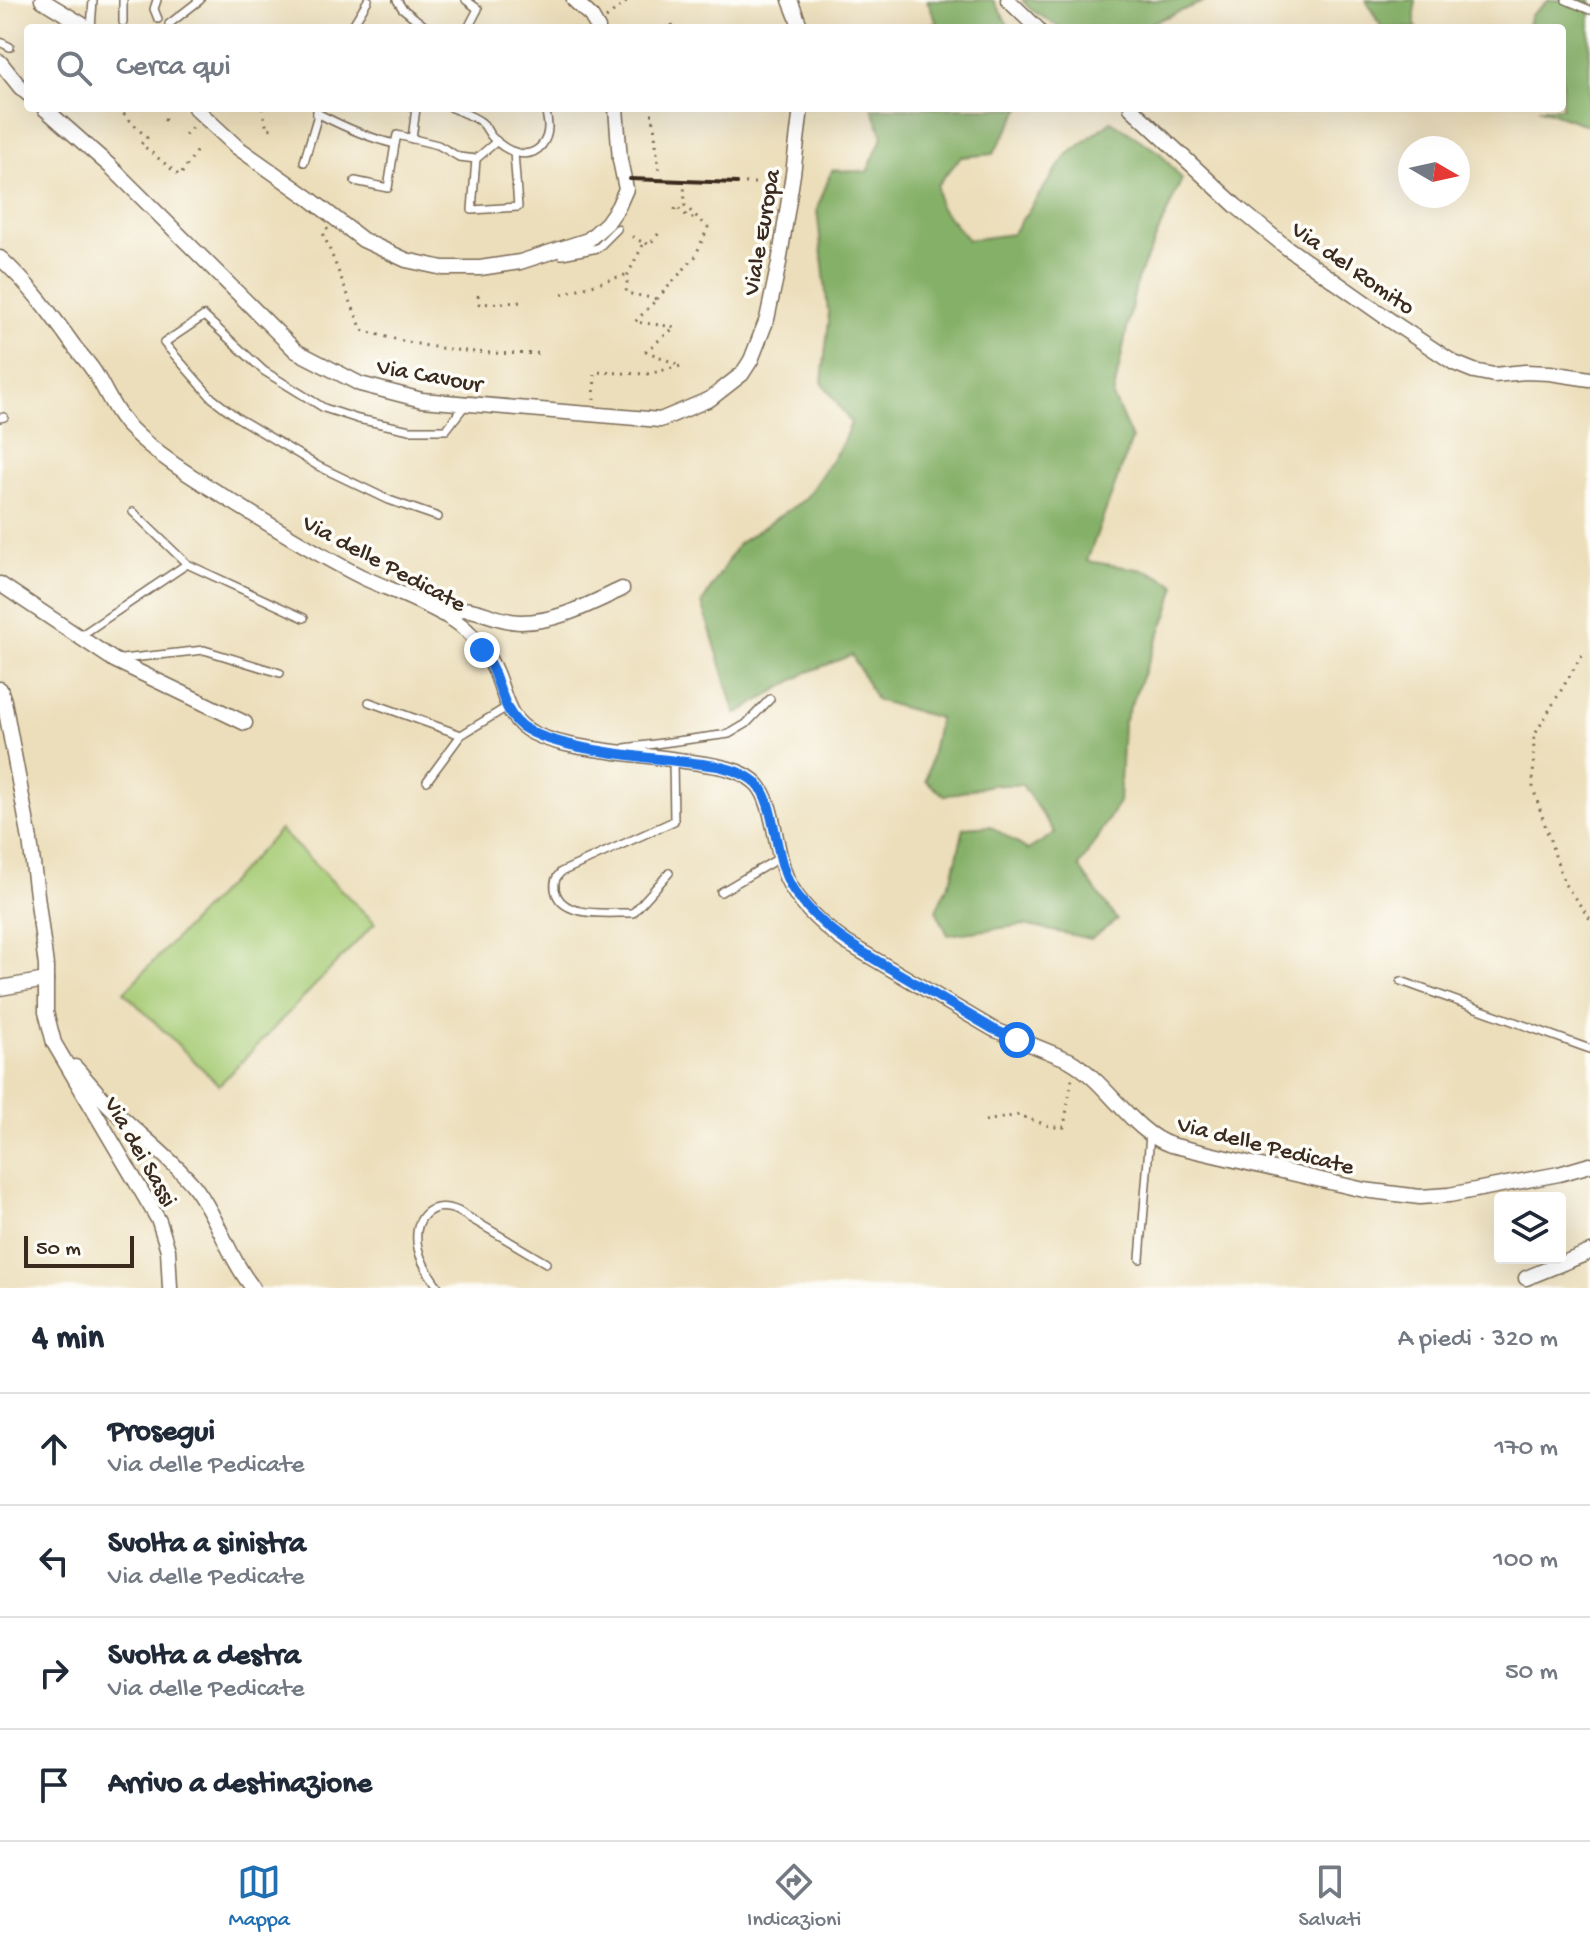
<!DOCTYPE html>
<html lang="it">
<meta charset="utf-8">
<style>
body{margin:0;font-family:"Gochi Hand",sans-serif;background:#f6f6f7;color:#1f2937}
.controls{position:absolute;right:24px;bottom:24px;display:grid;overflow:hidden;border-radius:8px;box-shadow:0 8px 32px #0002}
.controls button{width:72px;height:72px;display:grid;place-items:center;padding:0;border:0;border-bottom:2px solid #e0e1e3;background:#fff;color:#1f2937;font:40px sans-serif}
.compass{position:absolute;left:1398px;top:136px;width:72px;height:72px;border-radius:50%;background:#fff;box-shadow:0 8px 32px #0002;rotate:99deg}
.scale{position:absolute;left:24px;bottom:20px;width:110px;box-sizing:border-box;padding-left:8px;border:4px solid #3b2a1e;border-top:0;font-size:22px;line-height:28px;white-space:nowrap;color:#3b2a1e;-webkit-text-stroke:6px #fdfcf7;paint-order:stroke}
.stop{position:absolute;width:24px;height:24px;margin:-18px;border:6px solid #1a73e8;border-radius:50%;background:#fff}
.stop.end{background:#1a73e8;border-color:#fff;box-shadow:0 2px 8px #0008}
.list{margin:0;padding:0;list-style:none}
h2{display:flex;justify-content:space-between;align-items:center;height:104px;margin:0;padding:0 32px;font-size:34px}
h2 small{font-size:26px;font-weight:400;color:#747a83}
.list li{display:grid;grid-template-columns:52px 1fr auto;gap:24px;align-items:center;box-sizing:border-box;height:112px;padding:0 32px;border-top:2px solid #e0e1e3}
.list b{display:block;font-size:30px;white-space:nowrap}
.list p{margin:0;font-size:26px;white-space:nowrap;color:#747a83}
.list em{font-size:26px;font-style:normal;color:#747a83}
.icon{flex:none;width:44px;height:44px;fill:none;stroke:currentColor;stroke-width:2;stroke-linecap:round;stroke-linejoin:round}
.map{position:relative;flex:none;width:1590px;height:1288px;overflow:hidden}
.search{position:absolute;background:#fff;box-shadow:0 8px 32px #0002;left:24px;right:24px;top:24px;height:88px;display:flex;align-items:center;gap:20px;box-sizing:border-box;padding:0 28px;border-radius:8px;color:#747a83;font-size:30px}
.sheet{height:552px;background:#fff}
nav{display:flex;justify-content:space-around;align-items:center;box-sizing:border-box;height:112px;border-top:2px solid #e0e1e3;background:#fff;font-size:22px;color:#747a83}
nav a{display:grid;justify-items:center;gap:4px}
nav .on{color:#1f6fb2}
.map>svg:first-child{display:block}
.green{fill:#a7cc76;stroke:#717b4a;stroke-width:2}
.forest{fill:#85b067;stroke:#606d42;stroke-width:2}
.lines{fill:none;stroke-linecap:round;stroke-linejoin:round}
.service-casing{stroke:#796955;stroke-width:10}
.minor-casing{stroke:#796955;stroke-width:17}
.path{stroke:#796955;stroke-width:3;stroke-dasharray:2 6;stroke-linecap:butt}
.service{stroke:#fff;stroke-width:7}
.minor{stroke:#fff;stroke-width:14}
.rail{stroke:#3b2a1e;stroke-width:4}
.route{stroke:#1a73e8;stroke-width:10}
.labels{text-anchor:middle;stroke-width:7;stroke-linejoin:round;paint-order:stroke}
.street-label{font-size:24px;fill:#3b2a1e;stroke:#fdfcf7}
</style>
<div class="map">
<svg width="1590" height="1288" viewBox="0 0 1590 1288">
<rect width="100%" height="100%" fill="#fdfcf7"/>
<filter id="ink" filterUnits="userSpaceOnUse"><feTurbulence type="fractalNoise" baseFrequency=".0125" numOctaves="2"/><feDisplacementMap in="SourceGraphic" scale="16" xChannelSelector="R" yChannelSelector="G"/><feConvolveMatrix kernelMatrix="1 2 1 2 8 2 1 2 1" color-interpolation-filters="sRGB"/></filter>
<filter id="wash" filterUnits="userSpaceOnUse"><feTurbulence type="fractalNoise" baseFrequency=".006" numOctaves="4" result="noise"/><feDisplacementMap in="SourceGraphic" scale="32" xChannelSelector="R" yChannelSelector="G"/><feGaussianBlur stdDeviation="1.8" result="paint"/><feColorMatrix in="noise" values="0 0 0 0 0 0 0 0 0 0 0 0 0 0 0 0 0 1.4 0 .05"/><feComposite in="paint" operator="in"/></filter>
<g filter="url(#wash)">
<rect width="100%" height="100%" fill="#ecdeba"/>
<path class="green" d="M280,830l95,93 -156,162 -95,-93z"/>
<g class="forest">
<path d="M927,0h66l17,28h-96l23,-5z"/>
<path d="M1022,0h186l-69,28h-78l-31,-19z"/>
<path d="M1366,0h49v24l2,4h-35z"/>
<path d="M1549,0h41l-1,126 -51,-18h24v-80h-35l4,-13z"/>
<path d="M872,108h149l-28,46 -32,3 -24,28 2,21 29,34 44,-6 54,-78 45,-35 49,32 22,26 -45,101 -24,117 19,42 -45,122 62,10 27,14 -8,28 -45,111 -4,78 -40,65 38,53 -26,19 -67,-14 -76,10 -12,-25 17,-36 11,-46 26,-2 38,24 27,-17 -33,-48h-31l-46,11 -19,-15 13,-63 -63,-18 -24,-45 -44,17 -72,42 -34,-111 36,-59 67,-45 36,-53 10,-23 -29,-41 7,-61 -12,-112 15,-39 35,2 16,-36z"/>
</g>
</g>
<g filter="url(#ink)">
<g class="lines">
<defs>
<g id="service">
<path d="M157,0l-3,9 4,10"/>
<path d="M397,0l5,8 25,20"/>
<path d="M466,0l12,9 -10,19"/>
<path d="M1566,0l24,10"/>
<path d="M123,22v-22"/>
<path d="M169,24l31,-24"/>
<path d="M91,28l2,-28"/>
<path d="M351,28l17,-28"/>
<path d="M0,42l10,5"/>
<path d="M452,108c9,4 21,8 29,14 5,4 7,11 11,15 13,14 36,25 50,8 9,-12 6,-24 3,-37"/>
<path d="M317,113c25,13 51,25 78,31l2,-9 41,10 21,12 17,2 21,-18"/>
<path d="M412,139l4,-31"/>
<path d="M476,159l-4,51 46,-3 -4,-55"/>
<path d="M304,162l13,-44v-10"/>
<path d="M355,181l33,7 7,-44"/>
<path d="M562,255l36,-7 19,-19"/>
<path d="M0,418l4,-1"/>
<path d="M133,512l54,52 117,54"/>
<path d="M438,517l-49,-17 -71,-34 -80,-48 -26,-20 -48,-55 40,-27 60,55 60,37 34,11 52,11h36l20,-26"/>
<path d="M80,636l107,-72"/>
<path d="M122,659l82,-9 76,23"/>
<path d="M369,702l92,33 46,-28"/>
<path d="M625,748l104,-14 17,-10 24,-25"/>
<path d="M427,781l34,-46"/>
<path d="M669,873l-36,40c-22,-1 -73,7 -78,-24 -1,-8 1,-12 6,-17l113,-51 -1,-61"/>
<path d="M721,892l58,-34"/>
<path d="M1401,981l189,68"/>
<path d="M1140,1259l10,-125"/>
<path d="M439,1288c-9,-12 -18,-25 -21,-40 -6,-28 11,-49 40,-37l88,52"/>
</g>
<g id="minor">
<path d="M42,0l46,28"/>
<path d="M574,0l17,16 7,12"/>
<path d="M790,0l11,28"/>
<path d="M1008,0l29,28"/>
<path d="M0,62l20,25 8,7"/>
<path d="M44,108l67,59 185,184 64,33 62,16 238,20 50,-21 32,-25 9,-14 16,-41 12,-56 14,-89 8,-66"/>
<path d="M195,108l42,39 72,51 54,42 43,20 37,8h37l40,-6 68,-22 19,-17 11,-16 8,-18 -6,-29 -4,-52"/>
<path d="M1131,108l105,98 50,41 105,74 63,42 20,8 20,4 31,-3 25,1 40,6"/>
<path d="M0,258c29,26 52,57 74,88 6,8 13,15 19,24 12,18 20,40 35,56 31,32 71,55 108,78 41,25 82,51 126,73 31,14 65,26 93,44 17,11 33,33 41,52 10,24 11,47 37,60 24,12 54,15 82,19 34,4 68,8 102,14 14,3 29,7 40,18 18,19 18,69 30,95 12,26 37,48 60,64l146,86 76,31c38,21 63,72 102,85l193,45 56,7 29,-2 110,-21 31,-9"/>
<path d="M0,584l114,76 131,63"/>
<path d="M442,614c31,-14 48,8 79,8 36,0 69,-18 101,-33"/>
<path d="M0,689l4,12 26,139 16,126v46l8,31 105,178 9,29 2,38"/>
<path d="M0,988l46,-8"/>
<path d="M75,1067c13,14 24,29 38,42 26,26 57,48 81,77 24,31 34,71 59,102"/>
<path d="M1526,1278l64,-26"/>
</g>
</defs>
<use href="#service" class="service-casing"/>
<use href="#minor" class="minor-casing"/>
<g class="path">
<path d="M606,18l23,-18"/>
<path d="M672,24l1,4"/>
<path d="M118,108l29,30 -6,6 39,32 19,-29"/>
<path d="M262,108l5,21 10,-1"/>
<path d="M651,114h2l6,59"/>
<path d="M164,119l5,4"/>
<path d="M185,135l8,-9"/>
<path d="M737,183h24"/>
<path d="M675,210l1,-4 12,11 9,2"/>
<path d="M328,228l-5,5 39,97c58,18 119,26 180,23"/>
<path d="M646,243l3,2 11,-13"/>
<path d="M562,294l66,-20"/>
<path d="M478,295l1,9 45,-2"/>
<path d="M657,299l38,-42 13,-30 -23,-21 -1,-25"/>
<path d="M594,400l1,-28 52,2 34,-8 -35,-15 29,-24 -40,-5 22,-23 -31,-6 2,-19 16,-31 -17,-9"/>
<path d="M1582,655l-48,81 -1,52 31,95 26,36"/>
<path d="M985,1121l34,-6 33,12h12l8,-49"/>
</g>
<use href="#service" class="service"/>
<use href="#minor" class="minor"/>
<path class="rail" d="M630,179l107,4"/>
</g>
</g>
<g class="lines" filter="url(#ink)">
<path class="route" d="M482,650c17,23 18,54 35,72 28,30 156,37 200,44 13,3 28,7 39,17 21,19 17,78 38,108 31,42 65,59 109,85 30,18 60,35 90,53l24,11"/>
</g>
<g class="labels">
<g class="street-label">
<text transform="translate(760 232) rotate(-80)" y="8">Viale Europa</text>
<text transform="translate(1354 267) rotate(35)" y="8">Via del Romito</text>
<text transform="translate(430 374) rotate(10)" y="8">Via Cavour</text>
<text transform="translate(385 562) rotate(28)" y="8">Via delle Pedicate</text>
<text transform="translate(1266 1144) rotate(14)" y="8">Via delle Pedicate</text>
<text transform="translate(142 1151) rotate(60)" y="8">Via dei Sassi</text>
</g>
</g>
</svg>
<div class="controls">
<button><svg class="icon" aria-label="layers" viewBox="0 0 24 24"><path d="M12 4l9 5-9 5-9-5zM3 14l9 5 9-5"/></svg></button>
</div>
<svg class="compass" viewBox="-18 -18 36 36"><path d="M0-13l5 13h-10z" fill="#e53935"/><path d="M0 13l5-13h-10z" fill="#747a83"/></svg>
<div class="scale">50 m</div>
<div class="stop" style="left:1017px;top:1040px"></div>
<div class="stop end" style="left:482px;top:650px"></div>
<div class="search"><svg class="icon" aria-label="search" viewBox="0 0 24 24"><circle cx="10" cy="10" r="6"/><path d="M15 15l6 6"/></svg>Cerca qui</div>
</div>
<section class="sheet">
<h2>4 min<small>A piedi · 320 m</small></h2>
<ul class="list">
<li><svg class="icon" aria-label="ahead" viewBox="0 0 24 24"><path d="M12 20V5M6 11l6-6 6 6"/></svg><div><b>Prosegui</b><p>Via delle Pedicate</p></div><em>170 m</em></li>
<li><svg class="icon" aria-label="left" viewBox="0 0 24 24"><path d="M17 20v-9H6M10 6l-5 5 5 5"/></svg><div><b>Svolta a sinistra</b><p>Via delle Pedicate</p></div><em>100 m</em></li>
<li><svg class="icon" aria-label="right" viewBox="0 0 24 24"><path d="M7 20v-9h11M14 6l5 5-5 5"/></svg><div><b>Svolta a destra</b><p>Via delle Pedicate</p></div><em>50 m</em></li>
<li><svg class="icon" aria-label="arrive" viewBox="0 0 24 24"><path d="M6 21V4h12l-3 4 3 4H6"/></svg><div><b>Arrivo a destinazione</b></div></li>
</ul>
</section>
<nav>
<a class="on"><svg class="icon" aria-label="map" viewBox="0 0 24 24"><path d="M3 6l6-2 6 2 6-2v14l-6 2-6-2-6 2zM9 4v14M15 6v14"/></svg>Mappa</a>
<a><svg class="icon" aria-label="directions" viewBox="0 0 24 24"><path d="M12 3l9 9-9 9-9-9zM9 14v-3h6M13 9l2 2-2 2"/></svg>Indicazioni</a>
<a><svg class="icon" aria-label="saved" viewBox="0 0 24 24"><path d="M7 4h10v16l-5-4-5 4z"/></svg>Salvati</a>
</nav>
